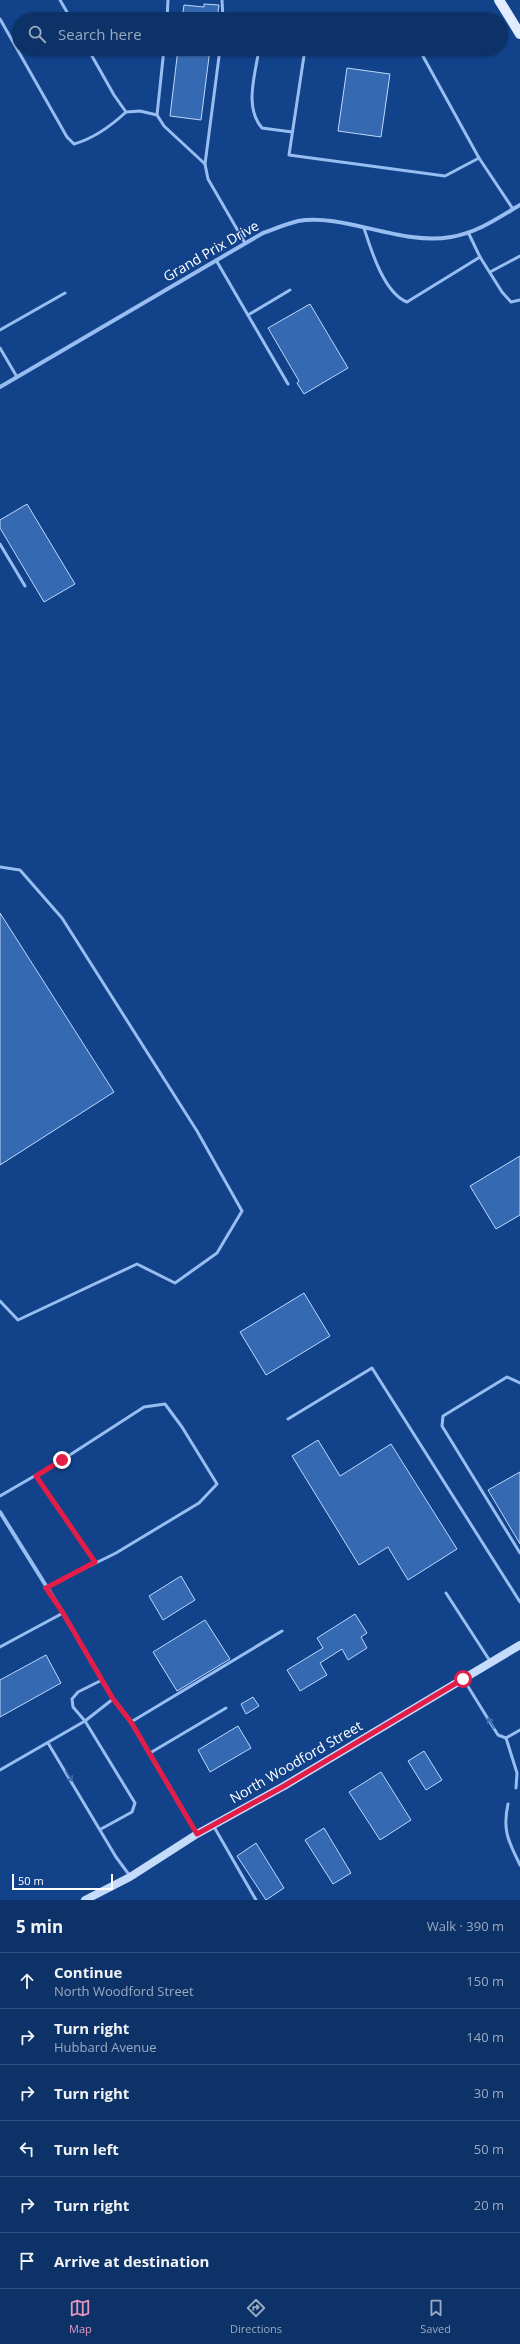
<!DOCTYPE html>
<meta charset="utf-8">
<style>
body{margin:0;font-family:"Open Sans",sans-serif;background:#163a6e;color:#f1f3f6}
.scale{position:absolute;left:12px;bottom:10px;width:101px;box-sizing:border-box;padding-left:4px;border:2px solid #fff;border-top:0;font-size:11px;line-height:14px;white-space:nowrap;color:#fff;-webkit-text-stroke:3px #11428a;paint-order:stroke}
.stop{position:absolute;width:12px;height:12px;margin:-9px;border:3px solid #e11d48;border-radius:50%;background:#fff}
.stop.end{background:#e11d48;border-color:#fff;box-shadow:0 1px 4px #0008}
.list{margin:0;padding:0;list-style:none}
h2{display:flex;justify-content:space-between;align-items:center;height:52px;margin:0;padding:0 16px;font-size:17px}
h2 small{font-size:13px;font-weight:400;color:#9aaac0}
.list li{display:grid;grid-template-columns:26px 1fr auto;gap:12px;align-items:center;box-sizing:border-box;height:56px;padding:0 16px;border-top:1px solid #2d4d7c}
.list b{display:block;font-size:15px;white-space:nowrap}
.list p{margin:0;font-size:13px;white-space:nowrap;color:#9aaac0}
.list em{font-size:13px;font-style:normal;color:#9aaac0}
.icon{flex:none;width:22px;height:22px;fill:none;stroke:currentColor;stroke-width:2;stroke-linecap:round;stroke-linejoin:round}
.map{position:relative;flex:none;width:520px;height:1900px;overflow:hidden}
.search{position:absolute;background:#0d3268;box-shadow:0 1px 3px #0004;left:12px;right:12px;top:12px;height:44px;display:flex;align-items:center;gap:10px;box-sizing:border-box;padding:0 14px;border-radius:22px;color:#9aaac0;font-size:15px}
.sheet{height:388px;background:#0d3268}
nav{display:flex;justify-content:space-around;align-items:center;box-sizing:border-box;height:56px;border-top:1px solid #2d4d7c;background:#0d3268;font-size:11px;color:#9aaac0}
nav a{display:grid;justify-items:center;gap:2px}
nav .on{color:#e797bd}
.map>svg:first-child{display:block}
.building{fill:#356ab2;stroke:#bed8fc}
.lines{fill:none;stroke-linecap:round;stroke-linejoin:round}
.lane{stroke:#97bdf1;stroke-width:3}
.street{stroke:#97bdf1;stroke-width:4}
.secondary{stroke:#c5dbfc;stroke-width:8}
.primary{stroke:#e1ecff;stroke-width:10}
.oneway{stroke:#406dae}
.route{stroke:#e11d48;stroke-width:5}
.labels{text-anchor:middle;stroke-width:3;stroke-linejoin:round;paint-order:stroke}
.street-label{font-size:14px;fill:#fff;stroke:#11428a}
</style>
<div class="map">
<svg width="520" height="1900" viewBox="0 0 520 1900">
<rect width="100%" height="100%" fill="#11428a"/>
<g class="building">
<path d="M204,4l15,1 -2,14h-35l2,-14 20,2z"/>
<path d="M178,49h32l-9,71 -31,-4z"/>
<path d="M347,68l43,6 -9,63 -43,-6z"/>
<path d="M310,304l38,64 -44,26 -7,-11 2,-2 -31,-53z"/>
<path d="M27,504l48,80 -31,18 -44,-74v-8z"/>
<path d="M0,913l114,179 -114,73z"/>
<path d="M520,1156v59l-24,14 -26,-43z"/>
<path d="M304,1293l26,43 -64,39 -26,-43z"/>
<path d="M318,1440l22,36 51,-32 66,105 -49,31 -20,-33 -29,18 -67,-109z"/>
<path d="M520,1472v72l-32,-54z"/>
<path d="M181,1576l14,24 -32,20 -14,-24z"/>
<path d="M355,1614l12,19 -6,4 6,11 -19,12 -6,-11 -22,14 7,12 -27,16 -13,-21 36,-22 -6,-10z"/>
<path d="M205,1620l25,39 -53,32 -24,-39z"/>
<path d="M46,1655l15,28 -61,34v-37z"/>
<path d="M253,1697l6,9 -13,8 -5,-10z"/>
<path d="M238,1726l13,22 -41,24 -12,-22z"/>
<path d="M424,1751l18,29 -16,10 -18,-29z"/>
<path d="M381,1772l30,48 -31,20 -31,-48z"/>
<path d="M324,1828l27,45 -18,11 -28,-44z"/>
<path d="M256,1843l28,45 -18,12 -29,-44z"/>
</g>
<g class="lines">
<g class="lane">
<path d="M60,0l11,19"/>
<path d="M222,0l1,19"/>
<path d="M0,19l67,118 7,7c21,-6 37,-18 52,-32"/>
<path d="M167,19l1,-19"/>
<path d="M88,49l26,46 12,17 14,-1 17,4"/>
<path d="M164,49l-7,66 7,11 41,38"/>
<path d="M220,49l-15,115 3,15 37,64"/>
<path d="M305,49l-16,106 156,21 34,-18"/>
<path d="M419,49l60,109 34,51"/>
<path d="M292,132l-30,-4c-17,-20 -8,-49 -4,-73l9,-5 37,4"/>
<path d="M364,228c7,22 20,65 43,74l73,-45 -12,-25"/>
<path d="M480,257l22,35 9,10 9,-2"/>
<path d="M216,260l72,124"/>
<path d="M490,272l30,-16"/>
<path d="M248,315l42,-25"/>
<path d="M0,330l65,-37"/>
<path d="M0,348l17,29"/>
<path d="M0,544l25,42"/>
<path d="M0,867l20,3 42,48 135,213 45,80 -25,42 -42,30 -38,-19 -119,56 -18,-19"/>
<path d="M520,1383l-13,-6 -64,39 -1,10 78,127"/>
<path d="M288,1419l84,-51 148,234"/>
<path d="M36,1476l59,86"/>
<path d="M0,1496l62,-36 82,-53 21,-3 17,23 35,57 -18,19 -83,50 -71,35"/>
<path d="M446,1593l44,68"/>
<path d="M0,1647l63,-34"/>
<path d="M464,1680l34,55 8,3 14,-8"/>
<path d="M131,1722l151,-91"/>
<path d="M506,1738l11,35 -1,15"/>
<path d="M48,1743l68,114 14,19"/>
<path d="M150,1753l76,-45"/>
<path d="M0,1770l85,-49 28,-22"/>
<path d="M508,1804c-6,27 1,38 12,61"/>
<path d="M213,1825l43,75"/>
<path d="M101,1829l31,-17 3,-9 -50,-82 -12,-14 -1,-8 6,-7 24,-12"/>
</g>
<g class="street">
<path d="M0,387l263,-154c11,-4 23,-9 35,-12 46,-8 103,25 153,16 26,-4 47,-19 69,-32"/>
<path d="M0,1512l63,101 50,86 18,23 66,112"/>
</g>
<path class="secondary" d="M85,1900l45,-23 67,-43 87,-48 236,-141"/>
<path class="primary" d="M499,0l21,34"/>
</g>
<defs><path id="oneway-shaft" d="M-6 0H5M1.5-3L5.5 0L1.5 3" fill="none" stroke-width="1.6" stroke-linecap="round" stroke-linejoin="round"/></defs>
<g class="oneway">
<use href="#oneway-shaft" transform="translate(491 1723) rotate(-122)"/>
<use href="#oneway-shaft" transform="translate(69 1776) rotate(59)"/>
</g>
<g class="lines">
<path class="route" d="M62,1460l-26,16 59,86 -49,26 17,25 50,86 18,23 66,112 87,-48 179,-107"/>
</g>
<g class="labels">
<g class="street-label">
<text transform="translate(211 251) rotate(-30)" y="5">Grand Prix Drive</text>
<text transform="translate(296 1762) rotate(-30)" y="5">North Woodford Street</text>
</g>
</g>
</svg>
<div class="scale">50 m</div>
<div class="stop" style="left:463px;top:1679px"></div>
<div class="stop end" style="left:62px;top:1460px"></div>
<div class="search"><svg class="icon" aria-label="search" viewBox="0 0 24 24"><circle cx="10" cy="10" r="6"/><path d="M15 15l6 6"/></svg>Search here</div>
</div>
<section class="sheet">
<h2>5 min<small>Walk · 390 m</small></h2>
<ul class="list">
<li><svg class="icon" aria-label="ahead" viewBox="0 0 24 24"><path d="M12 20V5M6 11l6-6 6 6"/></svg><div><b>Continue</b><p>North Woodford Street</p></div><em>150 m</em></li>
<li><svg class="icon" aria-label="right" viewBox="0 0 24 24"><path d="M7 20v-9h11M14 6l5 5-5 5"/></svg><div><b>Turn right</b><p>Hubbard Avenue</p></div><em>140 m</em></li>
<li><svg class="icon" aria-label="right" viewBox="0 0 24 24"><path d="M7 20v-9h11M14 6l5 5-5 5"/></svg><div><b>Turn right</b></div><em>30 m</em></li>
<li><svg class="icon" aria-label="left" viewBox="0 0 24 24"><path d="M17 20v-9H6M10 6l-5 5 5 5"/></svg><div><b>Turn left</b></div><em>50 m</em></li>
<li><svg class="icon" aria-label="right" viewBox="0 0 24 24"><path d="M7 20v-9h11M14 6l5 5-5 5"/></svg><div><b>Turn right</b></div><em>20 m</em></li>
<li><svg class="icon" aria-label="arrive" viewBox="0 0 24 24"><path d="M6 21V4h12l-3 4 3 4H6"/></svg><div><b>Arrive at destination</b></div></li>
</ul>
</section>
<nav>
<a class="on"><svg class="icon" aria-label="map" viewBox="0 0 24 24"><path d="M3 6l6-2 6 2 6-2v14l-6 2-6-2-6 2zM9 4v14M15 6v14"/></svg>Map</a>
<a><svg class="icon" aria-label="directions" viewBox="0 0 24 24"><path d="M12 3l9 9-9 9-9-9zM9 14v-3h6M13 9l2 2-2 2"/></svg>Directions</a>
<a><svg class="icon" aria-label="saved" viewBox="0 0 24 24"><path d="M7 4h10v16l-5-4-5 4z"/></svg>Saved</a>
</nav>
